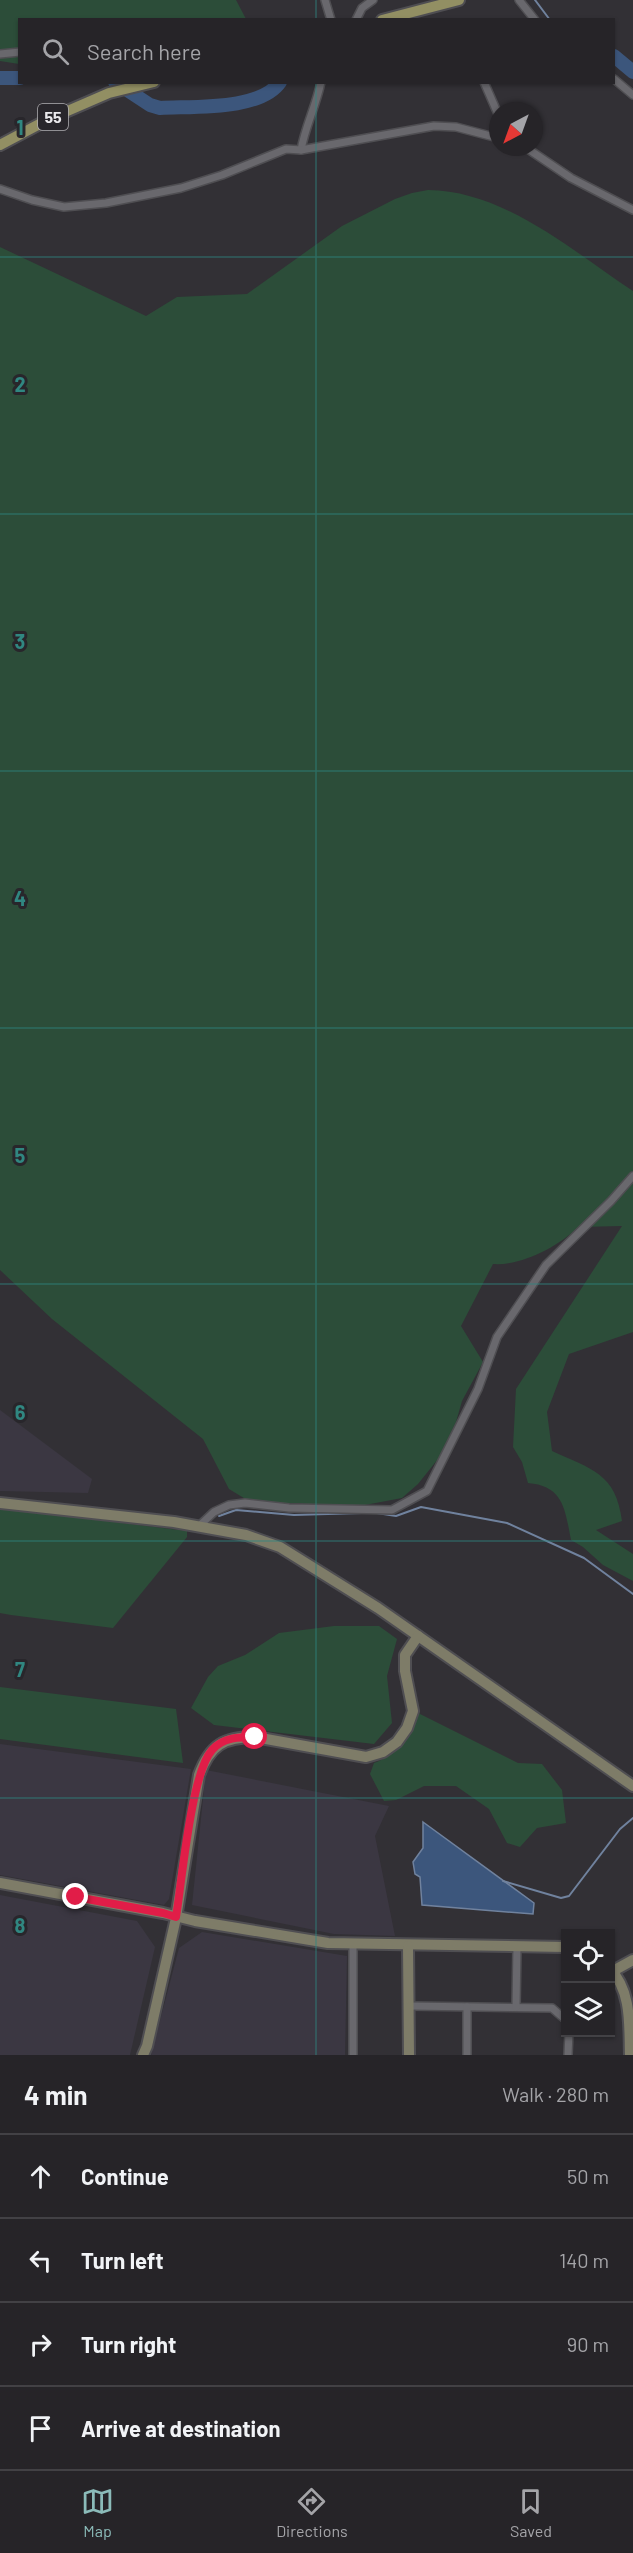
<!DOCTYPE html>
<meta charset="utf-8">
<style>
body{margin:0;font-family:Barlow,sans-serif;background:#2e2c30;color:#f1f3f6}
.controls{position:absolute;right:18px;bottom:18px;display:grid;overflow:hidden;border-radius:0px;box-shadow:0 2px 4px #0004}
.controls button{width:54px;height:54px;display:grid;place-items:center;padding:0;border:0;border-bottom:2px solid #424145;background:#262428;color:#f1f3f6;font:30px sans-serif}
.compass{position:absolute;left:489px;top:102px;width:54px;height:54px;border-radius:50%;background:#262428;box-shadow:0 2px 4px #0004;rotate:221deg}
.stop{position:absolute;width:18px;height:18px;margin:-14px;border:4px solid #e11d48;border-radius:50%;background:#fff}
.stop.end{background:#e11d48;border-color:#fff;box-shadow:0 2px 6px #0008}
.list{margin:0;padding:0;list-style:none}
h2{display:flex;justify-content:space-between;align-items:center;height:78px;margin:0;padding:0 24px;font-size:26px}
h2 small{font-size:20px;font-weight:400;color:#a4a4a8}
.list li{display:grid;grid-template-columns:39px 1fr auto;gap:18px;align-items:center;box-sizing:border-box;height:84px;padding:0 24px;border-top:2px solid #424145}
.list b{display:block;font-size:22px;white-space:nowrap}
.list em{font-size:20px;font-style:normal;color:#a4a4a8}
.icon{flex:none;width:33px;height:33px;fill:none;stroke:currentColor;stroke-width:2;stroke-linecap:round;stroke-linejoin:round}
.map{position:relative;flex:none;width:633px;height:2055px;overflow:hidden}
.search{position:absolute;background:#262428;box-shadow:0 2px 4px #0004;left:18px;right:18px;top:18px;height:66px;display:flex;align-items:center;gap:15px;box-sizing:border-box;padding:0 21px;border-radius:0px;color:#a4a4a8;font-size:22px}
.sheet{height:414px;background:#262428}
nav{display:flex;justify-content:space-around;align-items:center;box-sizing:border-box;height:84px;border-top:2px solid #424145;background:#262428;font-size:16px;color:#a4a4a8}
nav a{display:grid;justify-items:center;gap:3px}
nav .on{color:#8bbbb9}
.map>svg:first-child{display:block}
.built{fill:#3b3742}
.green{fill:#2c4d39}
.water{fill:#3c567c;stroke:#70829e;stroke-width:1.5}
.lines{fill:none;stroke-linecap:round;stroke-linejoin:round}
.stream{stroke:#70829e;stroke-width:2}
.river{stroke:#3c567c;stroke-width:14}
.street-casing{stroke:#4f4e52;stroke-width:10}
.secondary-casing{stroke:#4f4e52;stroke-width:14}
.primary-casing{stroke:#4f4e52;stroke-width:14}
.street{stroke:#69686d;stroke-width:7}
.secondary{stroke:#7e7c68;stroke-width:10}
.primary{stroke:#928f63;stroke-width:10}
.route{stroke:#e11d48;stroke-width:8}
.grid{fill:none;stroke:#308781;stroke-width:1.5;stroke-opacity:0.55}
.labels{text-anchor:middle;stroke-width:6;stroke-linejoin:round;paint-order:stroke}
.shield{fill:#28262b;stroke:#b0aeb2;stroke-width:1.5}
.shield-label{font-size:16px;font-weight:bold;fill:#eae9ec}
.grid-label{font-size:20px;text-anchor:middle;font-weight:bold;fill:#308781;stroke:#28262b;stroke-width:6;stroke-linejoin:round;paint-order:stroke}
</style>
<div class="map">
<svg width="633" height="2055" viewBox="0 0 633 2055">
<rect width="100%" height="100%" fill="#323035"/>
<g class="built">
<path d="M0,1410l92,69 -4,14 -88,-2z"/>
<path d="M0,1744l191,25 -22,130 -5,6 -164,-30z"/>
<path d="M206,1770l183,36 -14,30 20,100 -61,-2 -142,-29z"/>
<path d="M0,1895l137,26 18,26 -25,108h-130z"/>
<path d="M202,1932l145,24 -2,99h-194l28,-107z"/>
</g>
<g class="green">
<path d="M0,0h236l10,19 -226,1 -1,44 -19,-3z"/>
<path d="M428,190c77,1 143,60 205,101v1041l-64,22 -22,58 5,39c39,18 64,22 70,70l-26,9 37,24v27l-30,-16 -20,-18 -12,-7c-6,-30 -7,-54 -43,-57l-6,-21 -9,-15 3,-58 106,-163 -44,1c-20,20 -57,39 -85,37l-32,62 22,36 -21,39 -6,21 -18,37 -20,25 -16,14 -53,10 -50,-5h-47l-23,-14 -26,-50 -151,-120 -52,-49v-1023l146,69 31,-19 70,-3 95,-68 53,-27 17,-6z"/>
<path d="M0,1508l187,23v6l-74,91 -102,-13 -11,-2z"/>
<path d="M334,1626h45l18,13 -10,37 5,47 -18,21 -160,-19 -23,-17 17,-31 10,-11 27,-11 34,-22z"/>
<path d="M0,1687l176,22 7,54 -183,-24z"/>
<path d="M416,1712l102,51 24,1 20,26 4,33 -29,5 -17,19 -13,-4 -18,-34 -33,-23h-32l-28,14 -12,1 -14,-27 4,-11c25,-9 32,-27 42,-51z"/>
</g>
<path class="water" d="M423,1822l111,81 -1,11 -111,-9 -2,-28 -5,-3 -2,-12 10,-14z"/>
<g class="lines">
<g class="stream">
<path d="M535,0l15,20"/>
<path d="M377,1513l19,3 25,-9 86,16 77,35 49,36"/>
<path d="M219,1516l17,-6 58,5 68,-2"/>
<path d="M503,1881l58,17 8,-2 51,-67 13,-11"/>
</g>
<g class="river">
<path d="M614,56l19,16"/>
<path d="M0,78h20"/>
<path d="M115,82l35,23 10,3c32,-2 100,3 120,-26"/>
</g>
<defs>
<g id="street">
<path d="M325,0l6,20"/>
<path d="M519,0l16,20"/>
<path d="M356,20l6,-12 11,-8"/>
<path d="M0,54l20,-2"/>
<path d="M614,79l19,16"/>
<path d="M484,82l14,32"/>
<path d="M525,147l46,31 62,32"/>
<path d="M301,150c4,-23 15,-44 20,-68"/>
<path d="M0,189l32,11 32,7 42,-4 75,-15 41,-13 64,-26 15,1 133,-24 22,1 42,11"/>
<path d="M198,1527l16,-15 15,-7 16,-2 44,5 103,2 35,-19 51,-102 19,-52 49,-72 65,-64 22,-25"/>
<path d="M410,2006l142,2 14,12"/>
<path d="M516,2007l1,-61"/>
<path d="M353,2055v-110"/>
<path d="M467,2055v-48"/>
<path d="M568,2055l1,-23"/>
</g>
<g id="secondary">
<path d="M0,1503l174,19 72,13 34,12 98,61 255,178"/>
<path d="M0,1883l163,30 32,8 133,22 238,4"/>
<path d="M408,1946l1,109"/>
<path d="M610,1969c22,22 19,57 20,86"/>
<path d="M613,1971l20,-11"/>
<path d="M143,2055l4,-9 29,-128 23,-143c11,-30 25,-38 56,-38l111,20 17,-5 14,-10 10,-14 6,-17 -8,-40v-16l13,-19"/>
</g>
<g id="primary">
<path d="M382,20l77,-20"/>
<path d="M0,145l49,-26 60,-26 45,-11"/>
</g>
</defs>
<use href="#street" class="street-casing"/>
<use href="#secondary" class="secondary-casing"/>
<use href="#primary" class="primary-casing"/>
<use href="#street" class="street"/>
<use href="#secondary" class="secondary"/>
<use href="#primary" class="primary"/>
</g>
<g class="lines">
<path class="route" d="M76,1897l87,16 13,4c6,-36 15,-143 36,-167 11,-13 28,-13 43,-13"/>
</g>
<path class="grid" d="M316,0v20M316,82v1973M0,257h633M0,514h633M0,771h633M0,1028h633M0,1284h633M0,1541h633M0,1798h633"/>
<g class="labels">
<rect class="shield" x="38" y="104" width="30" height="26" rx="4.5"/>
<g class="shield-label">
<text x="53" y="123">55</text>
</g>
</g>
<g class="grid-label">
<text x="20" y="135">1</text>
<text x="20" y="392">2</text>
<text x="20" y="649">3</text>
<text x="20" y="906">4</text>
<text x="20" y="1163">5</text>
<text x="20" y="1420">6</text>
<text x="20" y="1677">7</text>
<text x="20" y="1933">8</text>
</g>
</svg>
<div class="controls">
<button><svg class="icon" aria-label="locate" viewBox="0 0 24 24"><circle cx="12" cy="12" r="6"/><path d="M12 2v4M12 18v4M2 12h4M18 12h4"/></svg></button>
<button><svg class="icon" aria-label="layers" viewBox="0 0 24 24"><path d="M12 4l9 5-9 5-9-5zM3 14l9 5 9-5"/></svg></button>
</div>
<svg class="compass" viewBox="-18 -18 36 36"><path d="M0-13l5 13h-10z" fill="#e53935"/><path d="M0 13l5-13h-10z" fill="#a4a4a8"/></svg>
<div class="stop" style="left:255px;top:1737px"></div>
<div class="stop end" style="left:76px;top:1897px"></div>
<div class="search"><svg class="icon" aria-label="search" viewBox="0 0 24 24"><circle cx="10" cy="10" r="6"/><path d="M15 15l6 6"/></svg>Search here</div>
</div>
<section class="sheet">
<h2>4 min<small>Walk · 280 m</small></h2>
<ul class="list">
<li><svg class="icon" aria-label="ahead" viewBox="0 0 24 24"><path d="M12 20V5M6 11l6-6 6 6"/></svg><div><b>Continue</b></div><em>50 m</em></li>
<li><svg class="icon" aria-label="left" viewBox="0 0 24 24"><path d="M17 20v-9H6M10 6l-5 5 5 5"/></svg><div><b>Turn left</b></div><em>140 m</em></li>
<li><svg class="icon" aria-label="right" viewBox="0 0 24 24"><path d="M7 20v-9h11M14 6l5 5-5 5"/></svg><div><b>Turn right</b></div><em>90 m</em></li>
<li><svg class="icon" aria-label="arrive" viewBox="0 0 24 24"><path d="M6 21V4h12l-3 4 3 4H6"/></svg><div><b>Arrive at destination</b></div></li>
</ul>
</section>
<nav>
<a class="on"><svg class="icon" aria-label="map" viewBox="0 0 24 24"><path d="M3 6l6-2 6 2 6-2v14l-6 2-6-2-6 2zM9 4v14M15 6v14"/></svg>Map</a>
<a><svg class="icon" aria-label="directions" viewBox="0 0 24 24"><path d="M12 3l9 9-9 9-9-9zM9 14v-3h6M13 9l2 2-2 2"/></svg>Directions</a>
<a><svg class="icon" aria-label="saved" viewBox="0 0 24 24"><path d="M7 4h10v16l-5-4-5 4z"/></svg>Saved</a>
</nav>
